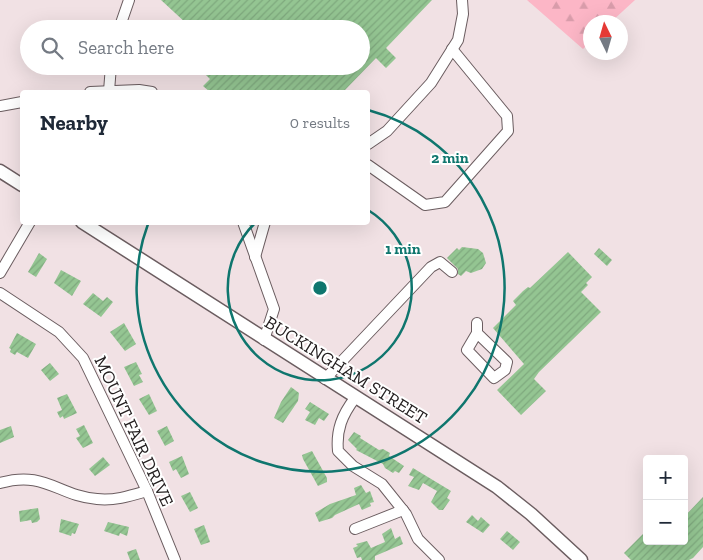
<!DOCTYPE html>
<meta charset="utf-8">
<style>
body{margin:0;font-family:"Zilla Slab",serif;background:#f2f2f3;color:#1f2937}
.controls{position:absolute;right:15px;bottom:15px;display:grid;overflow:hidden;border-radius:5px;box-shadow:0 5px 20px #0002}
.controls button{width:45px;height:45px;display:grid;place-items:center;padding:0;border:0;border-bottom:1px solid #e0e1e3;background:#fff;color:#1f2937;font:25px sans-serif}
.compass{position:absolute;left:583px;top:15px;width:45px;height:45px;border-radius:50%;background:#fff;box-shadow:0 5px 20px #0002;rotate:355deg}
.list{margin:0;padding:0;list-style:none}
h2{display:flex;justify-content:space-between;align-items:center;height:65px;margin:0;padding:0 20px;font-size:21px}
h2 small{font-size:16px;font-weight:400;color:#747a83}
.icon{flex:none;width:28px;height:28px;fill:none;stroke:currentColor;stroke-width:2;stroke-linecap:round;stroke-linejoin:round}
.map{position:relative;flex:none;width:703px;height:560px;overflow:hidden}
.search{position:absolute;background:#fff;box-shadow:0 5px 20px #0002;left:20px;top:20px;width:350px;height:55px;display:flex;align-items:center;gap:12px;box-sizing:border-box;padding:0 18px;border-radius:28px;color:#747a83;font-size:19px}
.panel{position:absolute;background:#fff;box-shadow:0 5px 20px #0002;left:20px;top:90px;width:350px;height:135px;border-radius:5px}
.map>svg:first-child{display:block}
.forest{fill:url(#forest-firs)}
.building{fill:url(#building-hatch)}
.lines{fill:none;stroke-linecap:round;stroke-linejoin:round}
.minor-casing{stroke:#6b5d60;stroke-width:12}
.major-casing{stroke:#6b5d60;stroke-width:15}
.minor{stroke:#fff;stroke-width:10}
.major{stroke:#fff;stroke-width:12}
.ring{fill:none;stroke:#0f766e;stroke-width:2.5}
.labels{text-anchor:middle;stroke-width:4;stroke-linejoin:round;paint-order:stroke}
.street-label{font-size:18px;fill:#252021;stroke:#fff}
.centre{fill:#0f766e;stroke:#fff;stroke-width:2.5}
.ring-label{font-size:15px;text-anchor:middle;font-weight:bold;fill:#0f766e;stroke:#fff;stroke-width:4;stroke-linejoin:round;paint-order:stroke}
</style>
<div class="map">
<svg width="703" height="560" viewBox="0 0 703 560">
<defs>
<pattern id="forest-firs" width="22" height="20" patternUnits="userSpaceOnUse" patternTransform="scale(1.25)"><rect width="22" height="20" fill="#fcb6c6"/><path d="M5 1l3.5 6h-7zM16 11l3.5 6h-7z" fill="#d89caa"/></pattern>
<pattern id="building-hatch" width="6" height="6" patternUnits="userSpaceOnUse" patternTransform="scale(1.25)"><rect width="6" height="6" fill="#94c592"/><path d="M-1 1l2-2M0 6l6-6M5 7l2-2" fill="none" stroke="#7fa97e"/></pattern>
</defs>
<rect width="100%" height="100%" fill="#f1e1e4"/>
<path class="forest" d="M527,0h108l-24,22h-21v20l-7,7z"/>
<g class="building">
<path d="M161,0h271l-46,48 10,10 -10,10 -10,-10 -33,34h-133l-7,-6 7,-7 -13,-13h164v-37h-179l5,-5z"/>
<path d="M462,247l16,2 5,4 3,10 -4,6 -11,4 -5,-2 -5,5 -3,-2v-5l-11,-11 10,-10 2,2z"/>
<path d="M599,248l13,12 -5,6 -13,-12z"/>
<path d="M568,252l24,25 -6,6 2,2 -7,7 20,20 -62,60 -5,7 12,12 -25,24 -24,-25 27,-26 -31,-36 23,-23 -3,-4 10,-10 5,-4 2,1z"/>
<path d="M39,253l8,6 -11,18 -8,-5z"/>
<path d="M61,270l20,11 -9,15 -18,-13z"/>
<path d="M93,293l10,8 4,-4 6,5 -12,15 -18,-13z"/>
<path d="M124,323l12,21 -11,7 -15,-19z"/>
<path d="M17,333l19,11 -8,14 -11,-6 -2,3 -5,-3 1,-3 -2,-1z"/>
<path d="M136,362l6,12 -3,1 4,7 -9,4 -10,-19z"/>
<path d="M50,363l9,11 -9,7 -9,-11z"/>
<path d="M291,387l8,6 -1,8 -15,22 -9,-5 7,-16z"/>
<path d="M67,394l10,19 -13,6 -1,-3 -3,2 -3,-6 5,-2 -5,-12z"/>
<path d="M149,394l8,17 -8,4 -10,-16z"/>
<path d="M310,402l19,12 -5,7 -5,-3 -4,7 -10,-5 5,-8 -5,-3z"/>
<path d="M84,425l9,18 -10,5 -7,-10 4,-2 -4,-7z"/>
<path d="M11,426l3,11 -14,6v-13z"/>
<path d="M167,426l7,15 -9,5 -8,-15z"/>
<path d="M354,432l7,4 -1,2 19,12 4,-1 7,4 -1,3 15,10 -5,7 -4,-2 -2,2 -8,-5 -2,-4 -27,-14 1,-1 -9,-9z"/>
<path d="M312,451l15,27v4l-9,4 -15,-27 -1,-4z"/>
<path d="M182,456l7,18 -8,4 -5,-9 -3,2 -4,-9z"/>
<path d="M103,457l7,8 -15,11 -6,-7z"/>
<path d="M413,468l38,23 -4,7 3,2 -7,10h-4l-8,-8 6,-11 -14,-8 -4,7 -11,-4 6,-9 -5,-2z"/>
<path d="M361,485l5,8 4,-2 4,11 -4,1 1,3 -9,4 -3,-6 -24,11 -3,3 -13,4 -4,-9 15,-9 26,-9 -2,-7z"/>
<path d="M190,492l8,16 -8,4 -9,-16z"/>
<path d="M703,497v50l-10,11 -4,2h-58l-7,-7 23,-23v11h37v-24z"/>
<path d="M38,508l2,11 -3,3 -5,1 -1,-3 -11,2 -1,-11z"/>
<path d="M472,515l6,6 3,-4 9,8 -7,8 -17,-11z"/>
<path d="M61,519l18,5 -4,10 -3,-1 -1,3 -12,-4z"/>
<path d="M108,522l21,5 -2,9 -7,-3 -1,3 -15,-5z"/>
<path d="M204,525l6,17 -9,3 -7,-16z"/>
<path d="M391,528l4,11 5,-3 3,8 -28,12v4h-13l-1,-3 -4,1 -4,-10 5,-2 -2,-2 11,-3 4,7 14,-6 -3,-8z"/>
<path d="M507,531l13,11 -7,8 -13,-11z"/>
<path d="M136,549l4,11h-10l-3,-8z"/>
</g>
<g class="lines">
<defs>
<g id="minor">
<path d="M119,29l10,-29"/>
<path d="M109,91l2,-25"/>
<path d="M90,92l49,-2 13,2"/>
<path d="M0,106l22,-4"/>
<path d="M368,144l19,-13 44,-48 27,-43 5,-26 -1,-14"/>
<path d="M368,165l57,40 20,-3 63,-71 -1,-15 -55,-67"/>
<path d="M243,222l31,87 -10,31"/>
<path d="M255,257l10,-35"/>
<path d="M0,273l30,-51"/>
<path d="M0,293l59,39 24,26 64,133 28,69"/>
<path d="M477,333l-10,17 27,28 11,-8 2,-8 -30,-29v-10"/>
<path d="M325,379l106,-112 9,-5 12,10"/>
<path d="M355,398c-13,17 -19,32 -17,53l15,15 29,18 24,30 12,25 21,21"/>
<path d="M0,483c45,-13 58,13 97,16 17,2 33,-3 50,-8"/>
<path d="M355,529l48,-19"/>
</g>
<g id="major">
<path d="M0,171l22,14"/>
<path d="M82,222l415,265 34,27 50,46"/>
</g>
</defs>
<use href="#minor" class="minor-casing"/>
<use href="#major" class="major-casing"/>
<use href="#minor" class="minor"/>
<use href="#major" class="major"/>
</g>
<g class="ring">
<path d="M368 210A92 92 0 1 1 255 223"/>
<path d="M368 110A184 184 0 1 1 148 224"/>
</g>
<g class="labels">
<g class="street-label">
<text transform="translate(346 370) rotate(32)" y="6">BUCKINGHAM STREET</text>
<text transform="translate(134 431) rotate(65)" y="6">MOUNT FAIR DRIVE</text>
</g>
</g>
<circle cx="320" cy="288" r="8" class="centre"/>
<g class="ring-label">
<text x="450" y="163">2 min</text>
<text x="403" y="254">1 min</text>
</g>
</svg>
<div class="controls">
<button>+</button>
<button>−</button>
</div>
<svg class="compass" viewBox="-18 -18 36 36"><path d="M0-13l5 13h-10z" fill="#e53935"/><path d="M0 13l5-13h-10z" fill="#747a83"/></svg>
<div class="search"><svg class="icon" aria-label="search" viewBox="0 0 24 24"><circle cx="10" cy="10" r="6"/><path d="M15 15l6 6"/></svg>Search here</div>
<section class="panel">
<h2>Nearby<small>0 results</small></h2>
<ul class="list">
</ul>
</section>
</div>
